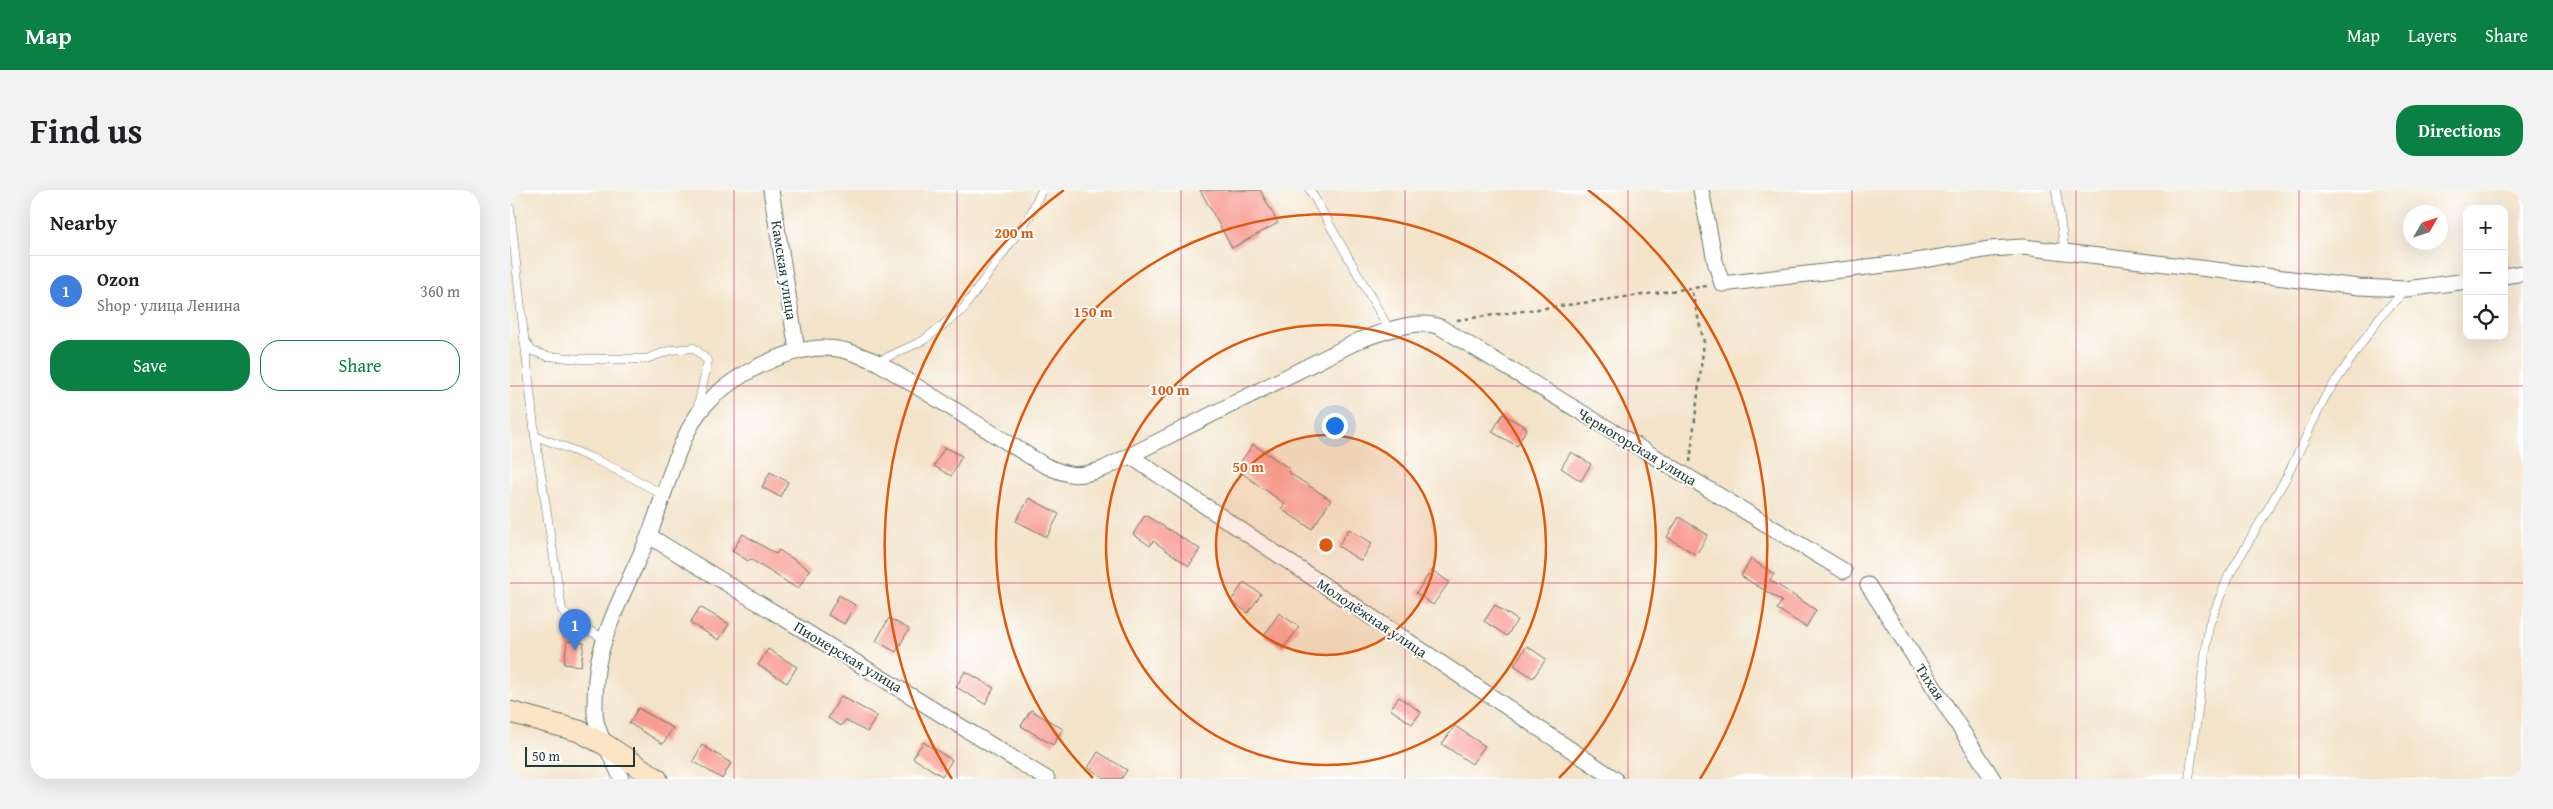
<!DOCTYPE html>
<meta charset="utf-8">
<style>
body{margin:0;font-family:"Gentium Book Plus",serif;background:#f2f2f2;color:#202124}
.controls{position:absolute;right:15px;top:15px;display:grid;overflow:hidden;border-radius:10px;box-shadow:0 5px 20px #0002}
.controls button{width:45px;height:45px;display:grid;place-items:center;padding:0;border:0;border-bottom:1px solid #e0e0e0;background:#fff;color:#202124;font:25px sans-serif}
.compass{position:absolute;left:1893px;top:15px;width:45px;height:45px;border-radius:50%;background:#fff;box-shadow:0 5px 20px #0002;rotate:51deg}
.scale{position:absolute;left:15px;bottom:12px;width:110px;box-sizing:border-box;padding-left:5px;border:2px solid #1f3d34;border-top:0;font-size:14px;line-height:18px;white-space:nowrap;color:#1f3d34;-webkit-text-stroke:4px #fff;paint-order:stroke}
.you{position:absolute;left:824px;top:235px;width:18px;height:18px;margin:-12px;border:4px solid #fff;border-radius:50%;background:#1a73e8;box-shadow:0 0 0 8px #1a73e833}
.badge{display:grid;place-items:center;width:32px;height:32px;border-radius:50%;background:#0b8043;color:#fff;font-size:16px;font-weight:700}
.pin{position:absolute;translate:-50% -41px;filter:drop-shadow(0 1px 2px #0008)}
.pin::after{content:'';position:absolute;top:26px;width:18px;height:15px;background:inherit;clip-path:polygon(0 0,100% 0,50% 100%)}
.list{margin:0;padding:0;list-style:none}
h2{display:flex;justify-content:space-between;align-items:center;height:65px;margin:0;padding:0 20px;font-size:21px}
h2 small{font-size:16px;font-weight:400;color:#757577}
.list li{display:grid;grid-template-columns:32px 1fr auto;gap:15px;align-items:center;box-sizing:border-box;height:70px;padding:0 20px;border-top:1px solid #e0e0e0}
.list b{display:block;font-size:19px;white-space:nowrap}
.list p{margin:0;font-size:16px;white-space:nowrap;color:#757577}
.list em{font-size:16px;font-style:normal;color:#757577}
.actions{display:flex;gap:10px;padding:15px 20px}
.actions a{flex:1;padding:11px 0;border:1px solid #0b8043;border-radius:20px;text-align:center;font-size:18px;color:#0b8043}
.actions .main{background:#0b8043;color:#fff}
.icon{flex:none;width:28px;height:28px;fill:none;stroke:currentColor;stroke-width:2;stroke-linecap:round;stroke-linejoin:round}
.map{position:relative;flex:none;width:2013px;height:589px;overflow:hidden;border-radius:20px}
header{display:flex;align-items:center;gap:30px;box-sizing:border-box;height:70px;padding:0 25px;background:#0b8043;color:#fff}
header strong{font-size:24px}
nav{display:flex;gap:28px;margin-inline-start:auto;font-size:18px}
.intro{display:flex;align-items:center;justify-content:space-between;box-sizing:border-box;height:120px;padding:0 30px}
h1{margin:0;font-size:35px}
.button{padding:12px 22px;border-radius:20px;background:#0b8043;color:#fff;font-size:18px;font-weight:700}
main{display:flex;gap:30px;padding:0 30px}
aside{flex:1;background:#fff;border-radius:20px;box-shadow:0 5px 20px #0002}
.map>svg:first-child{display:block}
.building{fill:#f89d94}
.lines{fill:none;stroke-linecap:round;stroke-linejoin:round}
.lane-casing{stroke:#697768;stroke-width:9}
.street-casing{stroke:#697768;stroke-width:17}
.secondary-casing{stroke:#697768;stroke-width:23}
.path{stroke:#697768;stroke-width:2.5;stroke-dasharray:4 4;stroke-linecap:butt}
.lane{stroke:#fff;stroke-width:8}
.street{stroke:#fff;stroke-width:15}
.secondary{stroke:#fce5c4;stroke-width:21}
.grid{fill:none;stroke:#c2185b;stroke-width:1;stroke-opacity:0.55}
.ring{fill:none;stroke:#de580e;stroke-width:2.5}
.labels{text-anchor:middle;stroke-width:4;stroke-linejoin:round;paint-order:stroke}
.street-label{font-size:15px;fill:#1f3d34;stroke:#fff}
.centre{fill:#de580e;stroke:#fff;stroke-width:2.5}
.ring-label{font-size:15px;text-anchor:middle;font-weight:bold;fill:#de580e;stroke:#fff;stroke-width:4;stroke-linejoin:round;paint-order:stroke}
</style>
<header>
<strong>Map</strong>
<nav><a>Map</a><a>Layers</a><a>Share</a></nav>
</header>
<div class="intro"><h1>Find us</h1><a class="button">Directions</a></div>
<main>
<aside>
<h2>Nearby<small></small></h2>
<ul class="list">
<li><span class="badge" style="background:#3f7fe0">1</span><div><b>Ozon</b><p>Shop · улица Ленина</p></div><em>360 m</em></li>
</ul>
<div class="actions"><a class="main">Save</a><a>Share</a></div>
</aside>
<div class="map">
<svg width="2013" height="589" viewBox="0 0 2013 589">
<rect width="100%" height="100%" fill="#fff"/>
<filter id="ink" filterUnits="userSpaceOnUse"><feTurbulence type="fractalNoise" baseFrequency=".02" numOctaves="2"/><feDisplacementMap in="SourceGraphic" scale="10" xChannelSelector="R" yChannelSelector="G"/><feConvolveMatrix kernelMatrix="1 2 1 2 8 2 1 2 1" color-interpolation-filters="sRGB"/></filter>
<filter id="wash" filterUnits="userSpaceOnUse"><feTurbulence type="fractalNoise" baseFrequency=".0096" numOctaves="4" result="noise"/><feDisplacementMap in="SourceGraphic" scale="20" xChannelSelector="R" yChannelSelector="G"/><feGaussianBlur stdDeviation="1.12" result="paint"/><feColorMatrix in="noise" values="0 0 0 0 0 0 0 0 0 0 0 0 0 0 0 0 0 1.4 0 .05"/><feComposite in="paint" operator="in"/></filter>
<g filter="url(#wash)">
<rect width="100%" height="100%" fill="#f3e3c9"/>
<g id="blocks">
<g class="building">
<path d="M690,0h60l18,33 -46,25z"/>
<path d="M993,224l24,14 -10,18 -25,-14z"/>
<path d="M743,254l37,25 -2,3 43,28 -19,29 -31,-20 4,-5 -49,-35z"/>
<path d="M435,257l17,9 -11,20 -17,-10z"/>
<path d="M1061,262l20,12 -10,17 -20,-13z"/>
<path d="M260,282l18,10 -8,15 -18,-10z"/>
<path d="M519,308l30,16 -12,23 -31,-16z"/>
<path d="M635,325l55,34 -11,17 -36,-25 -3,5 -17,-12z"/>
<path d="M1169,327l29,18 -12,20 -29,-18z"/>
<path d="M839,339l23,14 -11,18 -23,-15z"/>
<path d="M233,344l33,20 3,-4 31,20 -12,19 -48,-30 -2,2 -16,-10z"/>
<path d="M1241,369l23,15 -4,6 46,30 -10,17 -29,-18 5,-8 -41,-25z"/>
<path d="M922,380l17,12 -16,23 -17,-12z"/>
<path d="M734,392l17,12 -13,19 -17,-12z"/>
<path d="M329,405l16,10 -11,19 -16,-9z"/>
<path d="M985,415l22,15 -10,16 -23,-15z"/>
<path d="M190,417l29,17 -10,16 -29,-17z"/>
<path d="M769,423l20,14 -16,22 -19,-13z"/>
<path d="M379,428l20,11 -13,23 -20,-11z"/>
<path d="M57,451l17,2 -3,23 -17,-2z"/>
<path d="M1017,456l19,13 -13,19 -19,-13z"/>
<path d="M258,459l29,18 -10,16 -29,-18z"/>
<path d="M455,481l29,17 -9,16 -29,-17z"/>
<path d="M331,506l36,20 -10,16 -22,-12 -4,6 -13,-8z"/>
<path d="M889,507l22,15 -9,12 -22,-15z"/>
<path d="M128,518l35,20 -10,16 -34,-21z"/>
<path d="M521,520l32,19 -10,16 -32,-19z"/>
<path d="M945,536l30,20 -13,18 -30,-20z"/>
<path d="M413,552l29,18 -10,16 -29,-18z"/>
<path d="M192,555l29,18 -9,16 -29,-18z"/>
<path d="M588,562l29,18 -6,9h-15l-18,-11z"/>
</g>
</g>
</g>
<g filter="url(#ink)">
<use href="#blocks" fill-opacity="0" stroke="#697768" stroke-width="1"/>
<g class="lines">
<defs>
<g id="lane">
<path d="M800,0l79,139"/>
<path d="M1546,0l9,63"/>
<path d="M0,18l25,228 27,174 9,11 34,18"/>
<path d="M14,149l8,12 15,5 34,3h65l25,-9 23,-2 14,13 -11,49"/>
<path d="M367,172l47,-22 39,-31 66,-92 13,-27"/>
<path d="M25,246c45,16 86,33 127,59"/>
<path d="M1679,589l20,-154 19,-48 58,-99 39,-81 54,-79 27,-29"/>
</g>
<g id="street">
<path d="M261,0l26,160"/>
<path d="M1191,0l14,71 7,23 188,-22 80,-13 33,-2 336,40 47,2 61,-8"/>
<path d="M1994,86l19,-3"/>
<path d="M620,266l485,323"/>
<path d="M139,346l398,243"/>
<path d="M1358,395l125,194"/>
<path d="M111,589c-7,-22 -25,-43 -26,-67 0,-13 0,-28 2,-42 5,-38 34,-93 50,-130 17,-40 25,-83 47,-120 21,-37 91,-74 132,-72 18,0 35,8 51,14l167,103c24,11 33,13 59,4l257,-129c23,-8 56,-22 80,-13l404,244"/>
</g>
<path id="secondary" d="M0,522l69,19 25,13 53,35"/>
</defs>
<use href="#lane" class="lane-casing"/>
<use href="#street" class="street-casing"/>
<use href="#secondary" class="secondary-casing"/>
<g class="path">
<path d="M947,130l250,-34"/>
<path d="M1180,272l14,-120 -13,-53"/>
</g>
<use href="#lane" class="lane"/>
<use href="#street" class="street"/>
<use href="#secondary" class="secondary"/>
</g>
</g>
<path class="grid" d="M224,0v589M447,0v589M671,0v589M895,0v589M1118,0v589M1342,0v589M1566,0v589M1789,0v589M0,196h2013M0,393h2013"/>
<circle cx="816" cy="355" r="110" fill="#de580e" fill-opacity=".12"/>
<g class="ring">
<circle cx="816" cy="355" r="110"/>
<circle cx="816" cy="355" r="220"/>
<path d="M583 588A330 330 0 1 1 1049 588"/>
<path d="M442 589A441 441 0 0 1 554 0M1078 0A441 441 0 0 1 1190 589"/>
</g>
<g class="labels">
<g class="street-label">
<text transform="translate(274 80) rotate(81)" y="5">Камская улица</text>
<text transform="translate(1127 257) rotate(31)" y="5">Черногорская улица</text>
<text transform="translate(862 428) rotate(34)" y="5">Молодёжная улица</text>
<text transform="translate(338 467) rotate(31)" y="5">Пионерская улица</text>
<text transform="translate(1420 492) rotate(57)" y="5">Тихая</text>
</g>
</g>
<circle cx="816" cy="355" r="8" class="centre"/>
<g class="ring-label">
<text x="504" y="48">200 m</text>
<text x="583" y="127">150 m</text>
<text x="660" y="205">100 m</text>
<text x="738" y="282">50 m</text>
</g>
</svg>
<div class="controls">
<button>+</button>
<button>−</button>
<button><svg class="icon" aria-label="locate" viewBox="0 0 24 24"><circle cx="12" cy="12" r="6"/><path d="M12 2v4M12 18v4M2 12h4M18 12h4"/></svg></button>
</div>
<svg class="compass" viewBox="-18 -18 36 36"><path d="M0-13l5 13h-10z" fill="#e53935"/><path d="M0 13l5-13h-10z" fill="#757577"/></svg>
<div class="scale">50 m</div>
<div class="you"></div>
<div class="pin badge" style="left:65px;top:460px;background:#3f7fe0">1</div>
</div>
</main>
